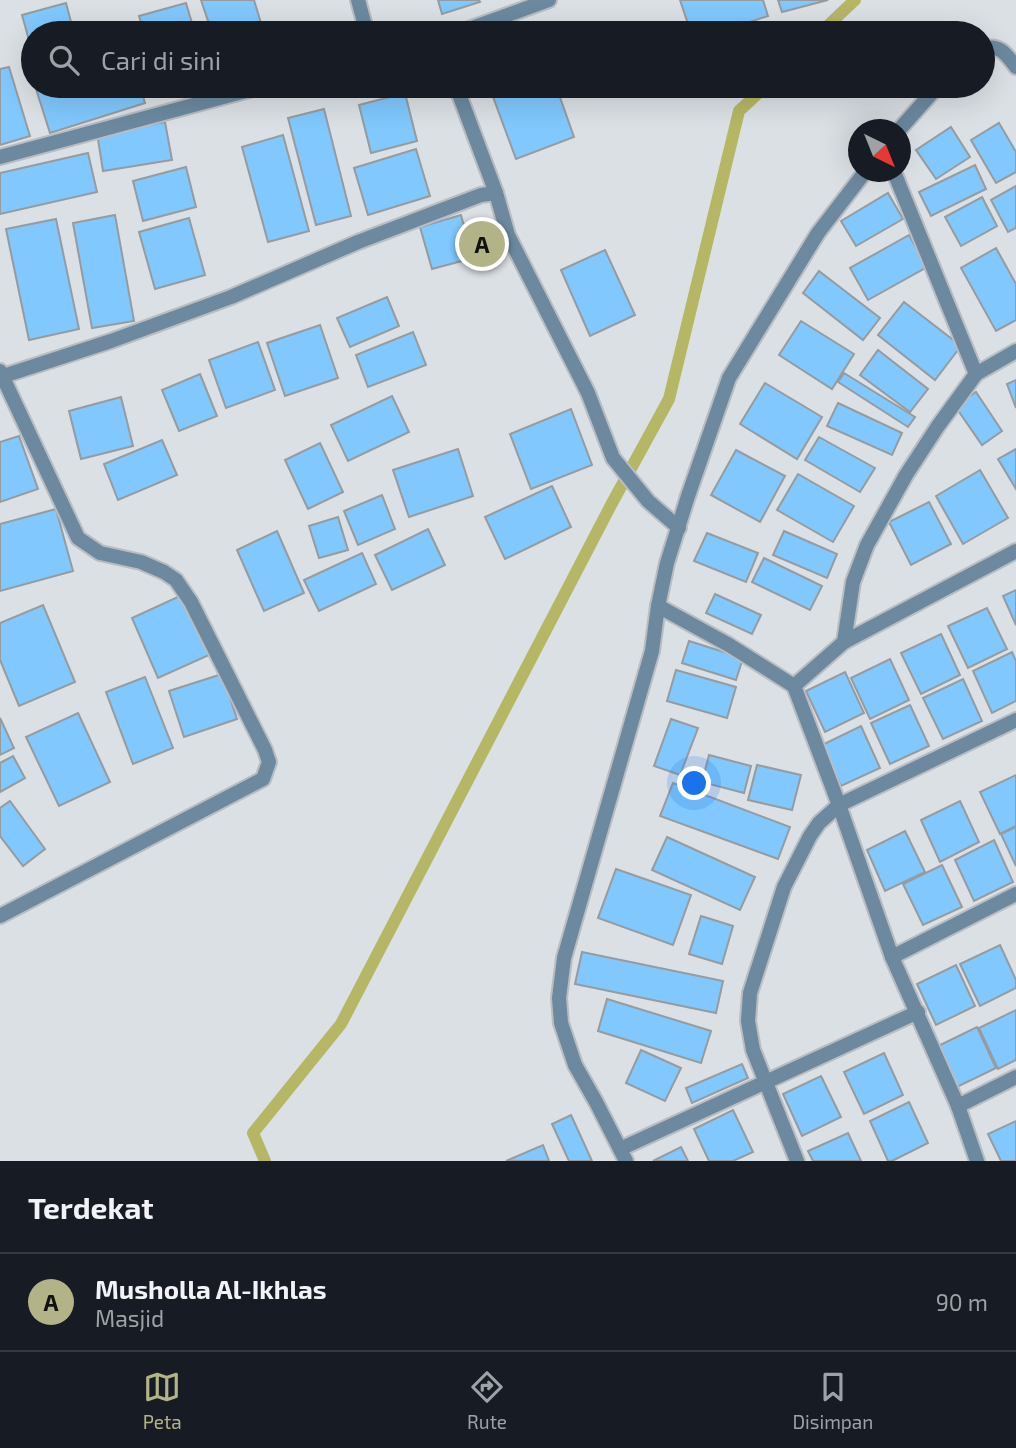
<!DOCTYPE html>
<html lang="id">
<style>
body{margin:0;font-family:"Exo 2",sans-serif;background:#242831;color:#f1f3f6}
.compass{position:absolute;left:848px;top:119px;width:63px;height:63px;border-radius:50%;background:#171b24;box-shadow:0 7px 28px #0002;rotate:137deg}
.you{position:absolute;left:695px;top:784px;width:24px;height:24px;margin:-18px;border:5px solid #fff;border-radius:50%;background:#1a73e8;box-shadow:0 0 0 10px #1a73e833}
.badge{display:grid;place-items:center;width:46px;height:46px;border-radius:50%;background:#b2b487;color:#111;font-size:23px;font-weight:700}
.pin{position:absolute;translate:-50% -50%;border:4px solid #fff;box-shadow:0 2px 7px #0006}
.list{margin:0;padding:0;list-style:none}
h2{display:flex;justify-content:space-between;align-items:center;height:91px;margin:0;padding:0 28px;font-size:30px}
h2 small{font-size:23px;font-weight:400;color:#9ea1a6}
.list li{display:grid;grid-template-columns:46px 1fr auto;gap:21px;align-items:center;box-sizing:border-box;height:98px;padding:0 28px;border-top:2px solid #363941}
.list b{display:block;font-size:26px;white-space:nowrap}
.list p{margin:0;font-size:23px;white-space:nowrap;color:#9ea1a6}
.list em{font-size:23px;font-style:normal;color:#9ea1a6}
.icon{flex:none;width:38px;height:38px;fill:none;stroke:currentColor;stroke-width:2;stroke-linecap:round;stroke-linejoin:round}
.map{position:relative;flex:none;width:1016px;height:1161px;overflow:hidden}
.search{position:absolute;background:#171b24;box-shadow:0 7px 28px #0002;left:21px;right:21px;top:21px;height:77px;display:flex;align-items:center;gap:18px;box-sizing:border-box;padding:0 24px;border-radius:38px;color:#9ea1a6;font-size:26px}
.sheet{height:189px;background:#171b24}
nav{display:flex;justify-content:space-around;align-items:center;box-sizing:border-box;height:98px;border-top:2px solid #363941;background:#171b24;font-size:19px;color:#9ea1a6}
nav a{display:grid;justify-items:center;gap:4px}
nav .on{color:#b2b487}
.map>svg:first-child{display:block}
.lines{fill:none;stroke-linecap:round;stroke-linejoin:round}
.stream{stroke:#b5b765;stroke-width:12}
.building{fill:#80c8fd;stroke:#969b9f;stroke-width:2}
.minor-casing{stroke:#b9bdc2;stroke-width:18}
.minor{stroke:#6c899f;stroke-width:14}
</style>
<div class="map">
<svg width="1016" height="1161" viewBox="0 0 1016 1161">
<rect width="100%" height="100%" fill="#dbe0e5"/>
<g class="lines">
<g class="stream">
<path d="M820,33l35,-33"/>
<path d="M265,1161l-12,-28 88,-109 270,-519 58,-106 70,-288 27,-25"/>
</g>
</g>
<g class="building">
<path d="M201,0h53l10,33h-52z"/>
<path d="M438,0h41l1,2 -38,12z"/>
<path d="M680,0h83l5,16 -52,17h-25z"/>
<path d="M778,0h50l-46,12z"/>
<path d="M66,3l8,30h-41v22l-11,-40z"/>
<path d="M186,3l9,30h-51l-5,-17z"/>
<path d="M533,22l4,11h-35z"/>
<path d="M9,67l21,69 -30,9v-76z"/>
<path d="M48,86h92l5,17 -95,30 -14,-44z"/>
<path d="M489,86h67l18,51 -58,22z"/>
<path d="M405,93l12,48 -46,12 -12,-48z"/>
<path d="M324,109l27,107 -35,9 -28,-107z"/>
<path d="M165,122l7,38 -69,11 -6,-38z"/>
<path d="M999,123l17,29v20l-20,11 -25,-43z"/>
<path d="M951,127l19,30 -34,22 -20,-29z"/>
<path d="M283,135l26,96 -41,11 -26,-95z"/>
<path d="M416,149l14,47 -62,19 -14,-47z"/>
<path d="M88,153l9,39 -97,22v-41z"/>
<path d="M975,165l11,24 -55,27 -12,-24z"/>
<path d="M186,167l10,40 -53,14 -10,-40z"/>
<path d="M1016,186v42l-8,4 -17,-32z"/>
<path d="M888,193l15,26 -47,27 -15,-25z"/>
<path d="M982,197l15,29 -36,20 -16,-29z"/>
<path d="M115,215l19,106 -42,7 -19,-105z"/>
<path d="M461,215l12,43 -41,11 -12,-42z"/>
<path d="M189,218l16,57 -50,14 -16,-57z"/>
<path d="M56,219l23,110 -50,11 -23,-111z"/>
<path d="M909,235l18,32 -59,33 -18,-32z"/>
<path d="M996,248l20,36v36l-20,11 -35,-63z"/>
<path d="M605,250l30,65 -45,21 -29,-66z"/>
<path d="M819,271l61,47 -17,22 -60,-47z"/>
<path d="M387,297l12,29 -49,21 -13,-29z"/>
<path d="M904,302l57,44 -26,34 -57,-45z"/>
<path d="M801,321l53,33 -22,35 -53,-34z"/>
<path d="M320,325l18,53 -53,18 -18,-53z"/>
<path d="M413,332l13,33 -58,22 -12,-32z"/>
<path d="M258,342l17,48 -49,18 -17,-48z"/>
<path d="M878,350l50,39 -18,23 -50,-37z"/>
<path d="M844,373l71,44 -7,10 -70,-45z"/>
<path d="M200,374l17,42 -38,15 -17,-41z"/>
<path d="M1016,380v28l-9,-24z"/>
<path d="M765,383l57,34 -25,42 -57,-35z"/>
<path d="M976,392l26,39 -20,14 -27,-39z"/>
<path d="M392,396l17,36 -61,29 -17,-36z"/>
<path d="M121,397l12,49 -52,13 -12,-48z"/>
<path d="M838,403l64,30 -10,22 -65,-29z"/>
<path d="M571,409l21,56 -61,24 -21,-55z"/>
<path d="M19,436l19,53 -38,13v-60z"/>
<path d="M819,437l56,31 -15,24 -55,-32z"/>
<path d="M162,440l15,35 -59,25 -14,-36z"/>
<path d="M320,443l23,49 -35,17 -23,-49z"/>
<path d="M458,449l15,47 -64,21 -16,-47z"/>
<path d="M1016,449v40l-18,-30z"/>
<path d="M736,450l49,26 -25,46 -49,-27z"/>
<path d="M980,470l28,48 -45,26 -27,-48z"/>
<path d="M798,474l56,32 -21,36 -56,-32z"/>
<path d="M552,486l19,41 -66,32 -20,-42z"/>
<path d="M382,495l13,34 -37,16 -14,-34z"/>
<path d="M929,502l22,42 -40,21 -22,-43z"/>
<path d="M56,509l17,62 -73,20v-67z"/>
<path d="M338,517l10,33 -29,8 -10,-32z"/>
<path d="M428,529l17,36 -53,25 -17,-35z"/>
<path d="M277,531l27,62 -40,18 -27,-61z"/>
<path d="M784,531l53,23 -10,24 -54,-23z"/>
<path d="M707,533l51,20 -12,29 -52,-21z"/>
<path d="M362,553l14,31 -57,27 -15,-31z"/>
<path d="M764,558l58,28 -12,24 -58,-28z"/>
<path d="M1016,590v35l-13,-29z"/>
<path d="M715,594l46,21 -9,19 -46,-21z"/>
<path d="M182,595l27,60 -51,23 -26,-60z"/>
<path d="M43,605l32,77 -56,24 -19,-46v-37z"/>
<path d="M987,608l20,41 -39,19 -20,-42z"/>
<path d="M941,634l19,41 -39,19 -20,-41z"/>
<path d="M689,641l54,17 -7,22 -54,-17z"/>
<path d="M1012,652l4,9v40l-24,12 -19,-42z"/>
<path d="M890,659l19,41 -39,19 -19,-41z"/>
<path d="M676,670l60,17 -9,31 -60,-17z"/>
<path d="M845,672l19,41 -39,19 -19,-41z"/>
<path d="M222,674l15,45 -53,18 -15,-46z"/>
<path d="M145,677l28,71 -40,16 -27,-72z"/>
<path d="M963,679l19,42 -39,18 -20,-41z"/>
<path d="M910,705l19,41 -39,18 -19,-41z"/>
<path d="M78,713l32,69 -51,24 -33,-69z"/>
<path d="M0,718l14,30 -14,7z"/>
<path d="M671,719l27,9 -18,47 -26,-9z"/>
<path d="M861,726l19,42 -39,18 -19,-41z"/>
<path d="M709,755l42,11 -7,27 -42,-11z"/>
<path d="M13,756l12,22 -25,14v-29z"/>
<path d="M757,765l44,10 -9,35 -44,-10z"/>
<path d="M1016,775v51l-16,8 -20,-42z"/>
<path d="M673,783l117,44 -12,32 -118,-43z"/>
<path d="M10,801l35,48 -22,17 -23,-30v-28z"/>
<path d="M960,801l19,41 -39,20 -19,-42z"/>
<path d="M1016,827v39l-15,-32z"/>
<path d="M905,831l20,41 -40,19 -18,-41z"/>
<path d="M667,837l88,40 -15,33 -88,-40z"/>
<path d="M994,840l19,42 -39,19 -19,-41z"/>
<path d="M942,865l20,42 -39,18 -20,-41z"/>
<path d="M616,869l75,26 -18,50 -75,-27z"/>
<path d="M701,916l32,10 -11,38 -33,-10z"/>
<path d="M1000,945l16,35v8l-36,18 -20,-42z"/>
<path d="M582,952l141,29 -7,32 -141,-29z"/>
<path d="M956,965l19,41 -39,19 -19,-41z"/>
<path d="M607,999l104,32 -10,32 -103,-32z"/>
<path d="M1016,1010v50l-18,9 -19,-41z"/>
<path d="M977,1027l19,41 -39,19 -19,-41z"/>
<path d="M641,1050l40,18 -16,33 -39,-18z"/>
<path d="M884,1053l19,42 -39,19 -20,-42z"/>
<path d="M742,1064l6,14 -56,25 -6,-15z"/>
<path d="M821,1076l20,41 -39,19 -19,-42z"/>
<path d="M909,1102l19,41 -36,18h-4l-18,-40z"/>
<path d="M733,1110l20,42 -20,9h-24l-15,-32z"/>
<path d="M571,1115l21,46h-23l-17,-37z"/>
<path d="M1016,1121v40h-15l-13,-27z"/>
<path d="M848,1133l13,28h-48l-5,-10z"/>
<path d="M543,1145l6,16h-43z"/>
<path d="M681,1147l7,14h-35z"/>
</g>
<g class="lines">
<defs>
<g id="minor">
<path d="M358,0l9,33"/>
<path d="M458,33l91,-33"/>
<path d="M983,49c16,-6 24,6 33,18"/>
<path d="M456,86l40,107 12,42 80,158 25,65 35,43 31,27"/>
<path d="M899,130l39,-44"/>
<path d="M0,157l264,-71"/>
<path d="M894,172l82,202"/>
<path d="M0,371l78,167 22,15 41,9 23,10 12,8 15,22 74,148 4,12 -6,17 -263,137"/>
<path d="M0,377l111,-36 120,-44 127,-55 123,-47 15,-2"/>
<path d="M658,606l71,39 65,41 45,119 53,152 66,149 19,55"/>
<path d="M844,642l9,-60 14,-37 39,-70 32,-49 38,-52 40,-23"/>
<path d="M794,686l50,-44 172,-91"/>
<path d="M892,957l124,-63"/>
<path d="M958,1106l58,-29"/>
<path d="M620,1149l298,-137"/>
<path d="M626,1161l-30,-59 -21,-37 -14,-42 -2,-25 5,-40 88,-307 6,-45 9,-43 21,-67 41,-118 89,-145 47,-61"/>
<path d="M797,1161l-44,-111 -5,-29 2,-28 34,-106 26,-51 9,-13 20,-18 177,-85"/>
</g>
</defs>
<use href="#minor" class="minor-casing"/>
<use href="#minor" class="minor"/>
</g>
</svg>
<svg class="compass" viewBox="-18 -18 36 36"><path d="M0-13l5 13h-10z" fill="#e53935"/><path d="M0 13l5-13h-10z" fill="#9ea1a6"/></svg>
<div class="you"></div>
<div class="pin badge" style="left:482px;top:244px">A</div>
<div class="search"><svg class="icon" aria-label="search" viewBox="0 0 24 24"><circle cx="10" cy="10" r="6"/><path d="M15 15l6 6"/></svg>Cari di sini</div>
</div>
<section class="sheet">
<h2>Terdekat<small></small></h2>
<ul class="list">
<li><span class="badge">A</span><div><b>Musholla Al-Ikhlas</b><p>Masjid</p></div><em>90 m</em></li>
</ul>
</section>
<nav>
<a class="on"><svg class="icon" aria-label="map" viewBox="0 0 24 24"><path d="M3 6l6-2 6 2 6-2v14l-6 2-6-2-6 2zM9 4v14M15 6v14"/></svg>Peta</a>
<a><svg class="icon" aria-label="directions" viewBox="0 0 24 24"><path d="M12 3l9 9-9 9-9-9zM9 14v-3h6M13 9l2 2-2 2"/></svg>Rute</a>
<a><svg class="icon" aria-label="saved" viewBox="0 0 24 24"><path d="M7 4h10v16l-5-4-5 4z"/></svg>Disimpan</a>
</nav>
